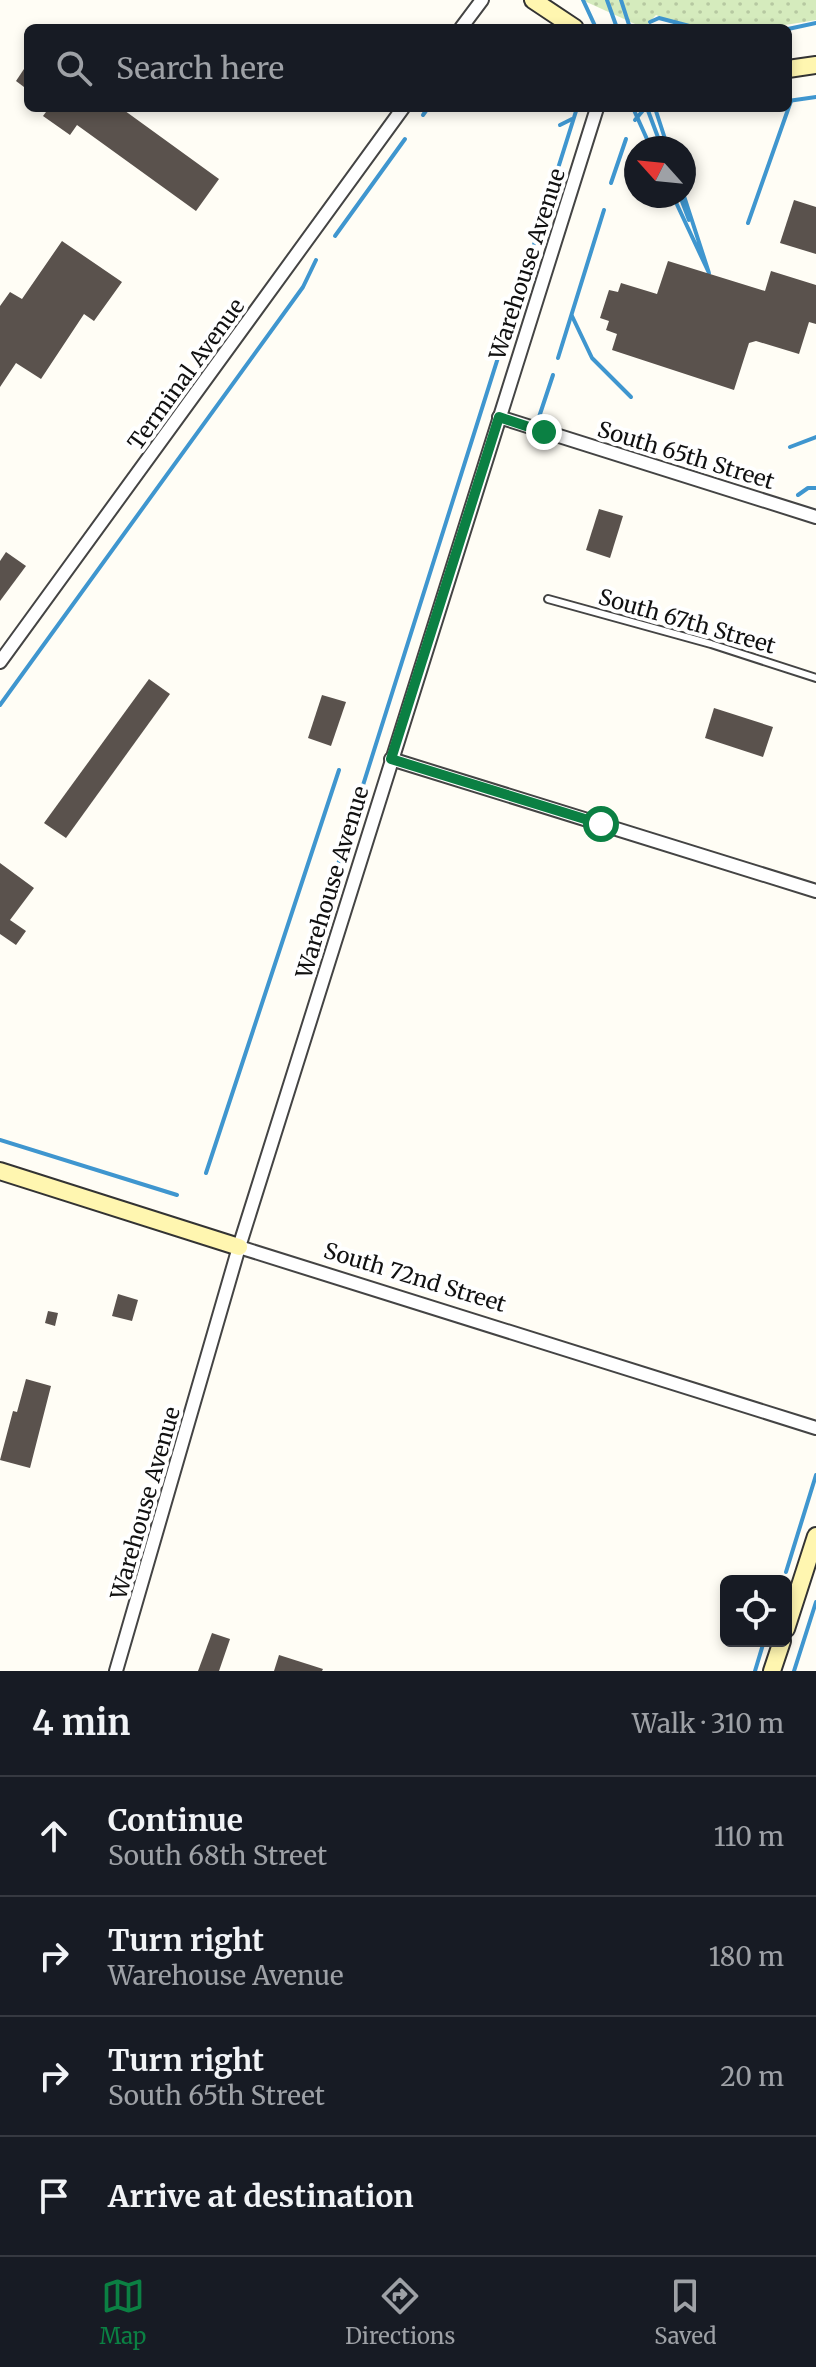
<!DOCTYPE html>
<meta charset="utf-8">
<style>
body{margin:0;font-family:Merriweather,serif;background:#242831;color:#f1f3f6}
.controls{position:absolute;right:24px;bottom:24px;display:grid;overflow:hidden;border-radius:12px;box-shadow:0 4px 12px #0003}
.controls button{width:72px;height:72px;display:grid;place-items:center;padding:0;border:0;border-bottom:2px solid #363941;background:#171b24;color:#f1f3f6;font:40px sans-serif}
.compass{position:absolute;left:624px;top:136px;width:72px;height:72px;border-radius:50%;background:#171b24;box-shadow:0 4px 12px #0003;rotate:297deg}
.stop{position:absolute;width:24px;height:24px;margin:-18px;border:6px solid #0b8043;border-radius:50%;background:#fff}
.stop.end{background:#0b8043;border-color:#fff;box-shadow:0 2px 8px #0008}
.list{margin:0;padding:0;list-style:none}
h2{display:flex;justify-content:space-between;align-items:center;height:104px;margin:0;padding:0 32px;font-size:34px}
h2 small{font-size:26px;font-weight:400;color:#9ea1a6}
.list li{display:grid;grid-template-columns:52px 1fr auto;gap:24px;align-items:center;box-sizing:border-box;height:120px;padding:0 32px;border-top:2px solid #363941}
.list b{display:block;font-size:30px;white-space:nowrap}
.list p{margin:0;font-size:26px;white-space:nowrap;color:#9ea1a6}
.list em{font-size:26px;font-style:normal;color:#9ea1a6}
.icon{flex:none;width:44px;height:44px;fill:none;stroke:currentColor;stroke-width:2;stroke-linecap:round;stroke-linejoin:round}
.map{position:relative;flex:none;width:816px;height:1671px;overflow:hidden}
.search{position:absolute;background:#171b24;box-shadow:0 4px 12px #0003;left:24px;right:24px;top:24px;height:88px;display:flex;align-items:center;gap:20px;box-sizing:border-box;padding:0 28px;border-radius:12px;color:#9ea1a6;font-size:30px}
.sheet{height:584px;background:#171b24}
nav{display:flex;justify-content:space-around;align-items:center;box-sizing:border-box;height:112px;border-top:2px solid #363941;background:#171b24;font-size:22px;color:#9ea1a6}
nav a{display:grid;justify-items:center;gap:4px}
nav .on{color:#0b8043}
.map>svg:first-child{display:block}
.grass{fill:url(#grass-dots)}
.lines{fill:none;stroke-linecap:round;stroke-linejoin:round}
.stream{stroke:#3f96cf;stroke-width:4}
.building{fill:#5a524d}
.lane-casing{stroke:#444;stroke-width:10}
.street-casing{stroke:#444;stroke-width:16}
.secondary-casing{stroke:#333;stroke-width:20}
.lane{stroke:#fff;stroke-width:6}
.street{stroke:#fff;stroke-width:12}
.secondary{stroke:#fff6b0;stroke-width:16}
.route{stroke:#0b8043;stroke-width:10}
.labels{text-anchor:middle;stroke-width:8;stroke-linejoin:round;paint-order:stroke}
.street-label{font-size:22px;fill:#111;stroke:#fff}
</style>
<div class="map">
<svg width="816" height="1671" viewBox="0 0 816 1671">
<defs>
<pattern id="grass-dots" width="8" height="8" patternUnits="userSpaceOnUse" patternTransform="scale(2)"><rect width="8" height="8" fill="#d5ebbd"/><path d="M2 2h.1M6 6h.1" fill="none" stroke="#b6c8a1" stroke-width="1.8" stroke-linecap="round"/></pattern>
</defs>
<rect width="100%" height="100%" fill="#fffdf5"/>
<path class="grass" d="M582,0h234v20c-50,9 -111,16 -160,-5l-12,13z"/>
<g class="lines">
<g class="stream">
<path d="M583,0l13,28"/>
<path d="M607,0l10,28"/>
<path d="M621,0l9,28"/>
<path d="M650,22l9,-4 38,10"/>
<path d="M788,29l28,-6"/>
<path d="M788,101l28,-4"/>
<path d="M633,108l18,40"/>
<path d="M647,108l15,40"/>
<path d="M655,108l13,40"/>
<path d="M423,115l5,-7"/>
<path d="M635,120l10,-12"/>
<path d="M560,125l12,-6"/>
<path d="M611,183l15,-44"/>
<path d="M673,196l36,77 -25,-77"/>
<path d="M680,196l9,24"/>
<path d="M748,223l43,-122"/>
<path d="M335,236l70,-97"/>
<path d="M526,270l51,-162"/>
<path d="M572,316l20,42 39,39"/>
<path d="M558,358l46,-148"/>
<path d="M539,417l14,-42"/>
<path d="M790,447l26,-10"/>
<path d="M798,495l10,-7h8"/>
<path d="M0,705l303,-418 13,-27"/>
<path d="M328,896l186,-589"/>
<path d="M0,1140l177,55"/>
<path d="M206,1173l133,-403"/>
<path d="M786,1572l30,-97"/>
<path d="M755,1671l9,-30"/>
<path d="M794,1671l22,-69"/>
</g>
</g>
<g class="building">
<path d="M28,63v27l-12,-9z"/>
<path d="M49,108h72l98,71 -23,32 -119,-86 -7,10 -27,-19z"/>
<path d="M794,200l22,7v47l-36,-11z"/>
<path d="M62,241l60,41 -28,39 -10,-7 -43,65 -25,-16 -16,24v-81l10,-14 12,7z"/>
<path d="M668,261l97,30 6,-20 45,14v39l-7,-2 -10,32 -43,-13 -7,2 -15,47 -122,-40 5,-16 -11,-4 3,-9 -9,-3 9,-28 9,2 3,-9 36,11z"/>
<path d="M599,509l24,7 -13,42 -24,-8z"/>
<path d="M6,552l20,14 -26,35v-40z"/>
<path d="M149,679l21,15 -104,144 -22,-15z"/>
<path d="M322,695l24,7 -15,44 -23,-8z"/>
<path d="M714,708l59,19 -10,30 -58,-19z"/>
<path d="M0,863l34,25 -24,32 16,11 -10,14 -16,-11z"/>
<path d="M118,1294l20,6 -6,21 -20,-5z"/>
<path d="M48,1311l10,2 -3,13 -10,-3z"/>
<path d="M26,1379l25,7 -21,82 -30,-8 13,-49 4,1z"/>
<path d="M212,1633l18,6 -11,32h-21z"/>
<path d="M279,1655l44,14 -1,2h-48z"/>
</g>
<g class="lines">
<defs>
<path id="lane" d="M548,599l163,45 105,34"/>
<g id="street">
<path d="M461,28l21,-28"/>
<path d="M499,417l317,100"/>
<path d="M0,662l403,-554"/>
<path d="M391,759l425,132"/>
<path d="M239,1247l577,181"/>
<path d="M116,1671l123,-424 358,-1139"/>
</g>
<g id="secondary">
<path d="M533,0l42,28"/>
<path d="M788,69l28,-4"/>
<path d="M0,1171l239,76"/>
<path d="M786,1629l30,-93"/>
<path d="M772,1671l10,-30"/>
</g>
</defs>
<use href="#lane" class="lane-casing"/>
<use href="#street" class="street-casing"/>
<use href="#secondary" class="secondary-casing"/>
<use href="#lane" class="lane"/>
<use href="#street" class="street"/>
<use href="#secondary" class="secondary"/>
</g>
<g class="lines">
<path class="route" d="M544,432l-45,-15 -108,342 210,65"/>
</g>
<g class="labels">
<g class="street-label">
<text transform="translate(527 264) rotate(-72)" y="8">Warehouse Avenue</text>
<text transform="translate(186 374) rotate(-54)" y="8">Terminal Avenue</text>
<text transform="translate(686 455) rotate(17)" y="8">South 65th Street</text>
<text transform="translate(687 621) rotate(16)" y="8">South 67th Street</text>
<text transform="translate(332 882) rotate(-73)" y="8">Warehouse Avenue</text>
<text transform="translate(415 1277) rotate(17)" y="8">South 72nd Street</text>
<text transform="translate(145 1503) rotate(-74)" y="8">Warehouse Avenue</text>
</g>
</g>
</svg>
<div class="controls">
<button><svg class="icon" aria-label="locate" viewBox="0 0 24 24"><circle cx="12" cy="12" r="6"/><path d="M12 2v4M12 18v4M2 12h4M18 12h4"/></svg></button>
</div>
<svg class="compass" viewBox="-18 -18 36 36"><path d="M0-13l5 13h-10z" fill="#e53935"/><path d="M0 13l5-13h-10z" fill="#9ea1a6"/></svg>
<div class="stop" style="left:601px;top:824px"></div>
<div class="stop end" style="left:544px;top:432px"></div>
<div class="search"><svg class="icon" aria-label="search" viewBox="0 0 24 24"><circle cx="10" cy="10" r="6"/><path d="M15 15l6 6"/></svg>Search here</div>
</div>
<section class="sheet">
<h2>4 min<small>Walk · 310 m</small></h2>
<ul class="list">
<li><svg class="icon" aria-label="ahead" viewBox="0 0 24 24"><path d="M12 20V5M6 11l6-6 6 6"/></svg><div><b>Continue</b><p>South 68th Street</p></div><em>110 m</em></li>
<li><svg class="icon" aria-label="right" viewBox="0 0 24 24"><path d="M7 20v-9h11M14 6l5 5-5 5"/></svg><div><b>Turn right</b><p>Warehouse Avenue</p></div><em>180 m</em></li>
<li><svg class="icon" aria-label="right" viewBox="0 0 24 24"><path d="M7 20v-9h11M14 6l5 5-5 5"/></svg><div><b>Turn right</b><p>South 65th Street</p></div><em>20 m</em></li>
<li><svg class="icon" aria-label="arrive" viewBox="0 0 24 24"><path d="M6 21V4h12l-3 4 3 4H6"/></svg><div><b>Arrive at destination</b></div></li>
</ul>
</section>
<nav>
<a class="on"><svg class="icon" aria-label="map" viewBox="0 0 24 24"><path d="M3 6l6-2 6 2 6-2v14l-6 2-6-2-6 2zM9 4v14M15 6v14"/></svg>Map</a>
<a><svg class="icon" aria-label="directions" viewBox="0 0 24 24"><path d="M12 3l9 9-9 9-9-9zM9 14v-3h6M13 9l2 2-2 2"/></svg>Directions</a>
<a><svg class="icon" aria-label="saved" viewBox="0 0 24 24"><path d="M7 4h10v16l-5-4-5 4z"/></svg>Saved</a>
</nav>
